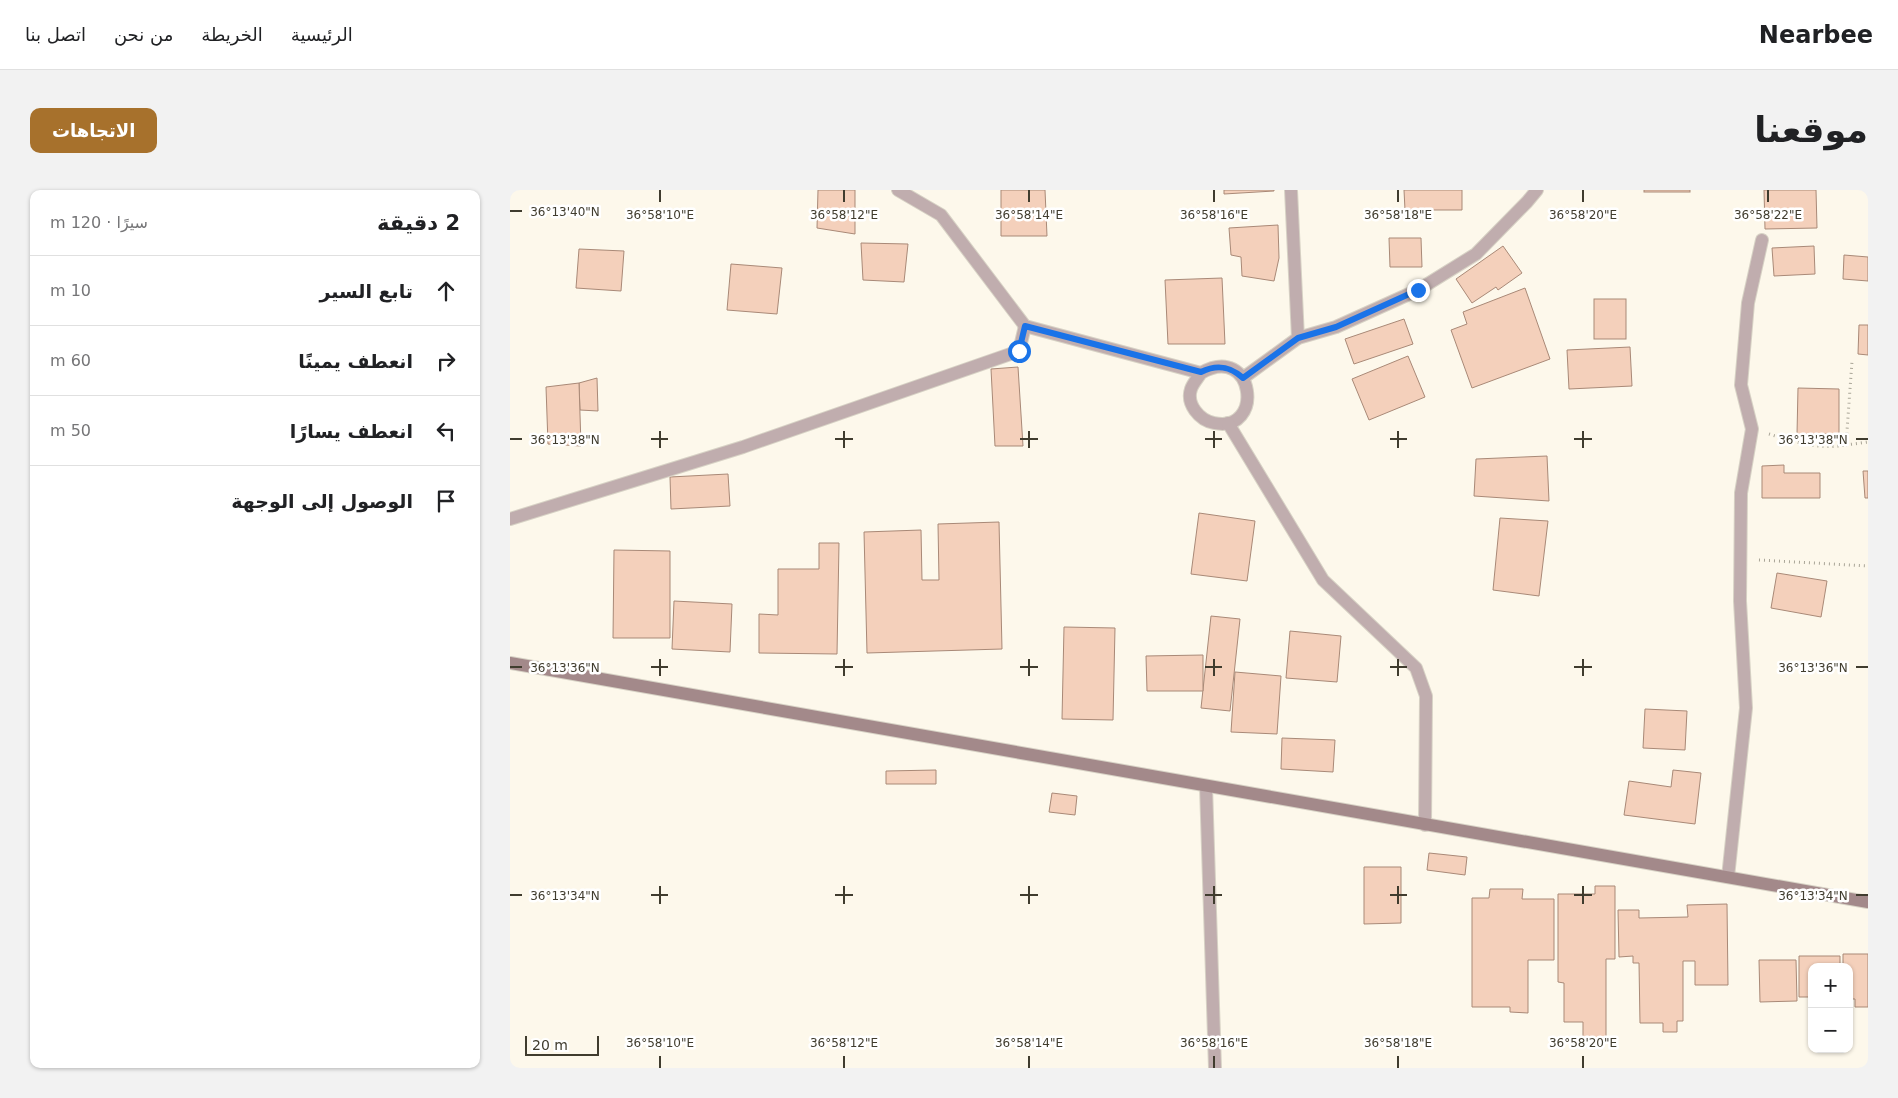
<!DOCTYPE html>
<html lang="ar">
<meta charset="utf-8">
<style>
body{margin:0;font-family:"DejaVu Sans",Cairo,sans-serif;background:#f2f2f2;color:#202124;direction:rtl}
.controls{position:absolute;right:15px;bottom:15px;display:grid;overflow:hidden;border-radius:10px;box-shadow:0 1px 4px #0004}
.controls button{width:45px;height:45px;display:grid;place-items:center;padding:0;border:0;border-bottom:1px solid #e0e0e0;background:#fff;color:#202124;font:25px sans-serif}
.scale{position:absolute;left:15px;bottom:12px;width:74px;box-sizing:border-box;padding-left:5px;border:2px solid #403c2e;border-top:0;font-size:14px;line-height:18px;white-space:nowrap;color:#403c2e;-webkit-text-stroke:4px #fff;paint-order:stroke}
.stop{position:absolute;width:15px;height:15px;margin:-11px;border:4px solid #1a73e8;border-radius:50%;background:#fff}
.stop.end{background:#1a73e8;border-color:#fff;box-shadow:0 1px 5px #0008}
.list{margin:0;padding:0;list-style:none}
h2{display:flex;justify-content:space-between;align-items:center;height:65px;margin:0;padding:0 20px;font-size:21px}
h2 small{font-size:16px;font-weight:400;color:#757577}
.list li{display:grid;grid-template-columns:32px 1fr auto;gap:15px;align-items:center;box-sizing:border-box;height:70px;padding:0 20px;border-top:1px solid #e0e0e0}
.list b{display:block;font-size:19px;white-space:nowrap}
.list em{font-size:16px;font-style:normal;color:#757577}
.icon{flex:none;width:28px;height:28px;fill:none;stroke:currentColor;stroke-width:2;stroke-linecap:round;stroke-linejoin:round}
.map{position:relative;flex:none;width:1358px;height:878px;overflow:hidden;direction:ltr;border-radius:10px}
header{display:flex;align-items:center;gap:30px;box-sizing:border-box;height:70px;padding:0 25px;background:#fff;border-bottom:1px solid #e0e0e0}
header strong{font-size:24px}
nav{display:flex;gap:28px;margin-inline-start:auto;font-size:18px}
.intro{display:flex;align-items:center;justify-content:space-between;box-sizing:border-box;height:120px;padding:0 30px}
h1{margin:0;font-size:35px}
.button{padding:12px 22px;border-radius:10px;background:#a7712c;color:#fff;font-size:18px;font-weight:700}
main{display:flex;gap:30px;padding:0 30px}
aside{flex:1;background:#fff;border-radius:10px;box-shadow:0 1px 4px #0004}
.map>svg:first-child{display:block}
.building{fill:#f4d0bb;stroke:#a98977}
.lines{fill:none;stroke-linecap:round;stroke-linejoin:round}
.service-casing{stroke:#d7d2c5;stroke-width:14}
.minor-casing{stroke:#d7d2c5;stroke-width:14}
.secondary-casing{stroke:#d7d2c5;stroke-width:14}
.path{stroke:#a9a597;stroke-width:3;stroke-dasharray:1 4;stroke-linecap:butt}
.service{stroke:#c0adae;stroke-width:12}
.minor{stroke:#c0adae;stroke-width:12}
.secondary{stroke:#a3898a;stroke-width:12}
.route{stroke:#1a73e8;stroke-width:6}
.ticks{fill:none;stroke:#403c2e;stroke-width:2}
.ticks-label{font-size:12px;text-anchor:middle;fill:#403c2e;stroke:#fff;stroke-width:5;stroke-linejoin:round;paint-order:stroke}
</style>
<header>
<strong>Nearbee</strong>
<nav><a>الرئيسية</a><a>الخريطة</a><a>من نحن</a><a>اتصل بنا</a></nav>
</header>
<div class="intro"><h1>موقعنا</h1><a class="button">الاتجاهات</a></div>
<main>
<div class="map">
<svg width="1358" height="878" viewBox="0 0 1358 878">
<rect width="100%" height="100%" fill="#fdf8eb"/>
<g class="building">
<path d="M308,0h37v44l-38,-6z"/>
<path d="M491,0h44l2,46h-46z"/>
<path d="M714,0h50v1l-50,3z"/>
<path d="M894,0h58v20h-57z"/>
<rect x="1134" y="0" width="46" height="2"/>
<path d="M1254,0h52l1,38 -52,1z"/>
<path d="M768,35l1,33 -5,23 -32,-5 -1,-19 -10,-2 -2,-27z"/>
<path d="M879,48h32l1,29h-32z"/>
<path d="M351,53l47,1 -4,38 -41,-2z"/>
<path d="M993,56l19,27 -24,17 -2,-3 -24,16 -16,-24z"/>
<path d="M1304,56l1,28 -41,2 -2,-28z"/>
<path d="M69,59l45,2 -3,40 -45,-3z"/>
<path d="M1334,65l24,2v24l-25,-2z"/>
<path d="M221,74l51,4 -5,46 -50,-4z"/>
<path d="M712,88l3,66h-57l-3,-64z"/>
<path d="M1015,98l25,71 -78,29 -21,-58 16,-6 -4,-12z"/>
<rect x="1084" y="109" width="32" height="40"/>
<path d="M894,129l9,25 -59,20 -9,-25z"/>
<path d="M1349,135h9v30l-10,-1z"/>
<path d="M1120,157l2,39 -63,3 -2,-39z"/>
<path d="M898,166l17,41 -56,23 -17,-41z"/>
<path d="M508,177l5,79h-28l-4,-77z"/>
<path d="M87,188l1,33 -18,-1 -1,-27z"/>
<path d="M69,193l2,63 -33,-2 -2,-57z"/>
<path d="M1288,198l41,1v45h-42z"/>
<path d="M1037,266l2,45 -75,-5 2,-37z"/>
<path d="M1274,275v8h36v25h-58v-32z"/>
<path d="M1353,281h5v27h-3z"/>
<path d="M218,284l2,32 -59,3 -1,-32z"/>
<path d="M689,323l56,8 -8,60 -56,-7z"/>
<path d="M990,328l48,3 -9,75 -46,-6z"/>
<path d="M489,332l3,127 -135,4 -3,-121 57,-2 1,50h17l-1,-56z"/>
<path d="M309,353h20l-2,111 -78,-1v-39l19,1v-46h41z"/>
<path d="M104,360l56,1v87h-57z"/>
<path d="M1267,383l50,8 -6,36 -50,-9z"/>
<path d="M164,411l58,3 -2,48 -58,-3z"/>
<path d="M701,426l29,3 -10,92 -29,-3z"/>
<path d="M554,437l51,1 -2,92 -51,-1z"/>
<path d="M780,441l51,5 -4,46 -51,-4z"/>
<path d="M693,465v36h-56l-1,-35z"/>
<path d="M725,482l46,4 -4,58 -46,-2z"/>
<path d="M1135,519l42,2 -2,39 -42,-2z"/>
<path d="M772,548l53,2 -2,32 -52,-3z"/>
<path d="M426,580v14h-50v-13z"/>
<path d="M1163,580l28,3 -6,51 -71,-9 5,-34 42,6z"/>
<path d="M542,603l25,3 -2,19 -26,-3z"/>
<path d="M919,663l38,4 -2,18 -38,-5z"/>
<path d="M854,677h37v56l-37,1z"/>
<path d="M1085,696h20v73h-9v83h-23v-20h-19v-39l-6,-1v-88h37z"/>
<path d="M980,699h33l-1,10h32v61h-26v53l-18,-1v-5h-38v-109h17z"/>
<path d="M1217,714l1,81h-33v-24h-12v60h-6v11h-14v-9h-23l-1,-60h-6v-7l-14,1 -1,-47h21v8l49,-1 -1,-12z"/>
<path d="M1333,764h25v53h-13v-8h-6v-32h-6z"/>
<path d="M1289,766h41v11h-28v30h-13z"/>
<path d="M1249,770h37l1,41 -37,1z"/>
</g>
<g class="lines">
<defs>
<path id="service" d="M696,596l9,282"/>
<g id="minor">
<path d="M388,0l43,25 84,111 176,47c54,-31 64,61 13,50 -15,-3 -28,-19 -23,-34 2,-6 7,-11 10,-16"/>
<path d="M781,0l7,148"/>
<path d="M733,188l55,-40 38,-11 82,-37 58,-36 51,-52 10,-12"/>
<path d="M718,233l95,157 93,88 10,28 -1,129"/>
<path d="M0,329l233,-72 276,-96 6,-25"/>
<path d="M1218,687l18,-169 -6,-107 1,-108 11,-64 -11,-44 7,-82 14,-63"/>
</g>
<path id="secondary" d="M0,473l1358,239"/>
</defs>
<use href="#service" class="service-casing"/>
<use href="#minor" class="minor-casing"/>
<use href="#secondary" class="secondary-casing"/>
<g class="path">
<path d="M1259,244c25,8 51,16 77,11l6,-84"/>
<path d="M1336,255l22,-3"/>
<path d="M1249,370l109,6"/>
</g>
<use href="#service" class="service"/>
<use href="#minor" class="minor"/>
<use href="#secondary" class="secondary"/>
</g>
<g class="lines">
<path class="route" d="M509,161l6,-25 176,46c16,-8 29,-6 42,6l55,-40 38,-11 82,-37"/>
</g>
<path class="ticks" d="M150,0v12M334,0v12M519,0v12M704,0v12M888,0v12M1073,0v12M1258,0v12M0,21h12M150,241v17M334,241v17M519,241v17M704,241v17M888,241v17M1073,241v17M0,249h12M141,249h17M325,249h18M510,249h18M695,249h17M880,249h17M1064,249h18M1346,249h12M150,469v17M334,469v17M519,469v17M704,469v17M888,469v17M1073,469v17M0,477h12M141,477h17M325,477h18M510,477h18M695,477h17M880,477h17M1064,477h18M1346,477h12M150,696v18M334,696v18M519,696v18M704,696v18M888,696v18M1073,696v18M0,705h12M141,705h17M325,705h18M510,705h18M695,705h17M880,705h17M1064,705h18M1346,705h12M150,866v12M334,866v12M519,866v12M704,866v12M888,866v12M1073,866v12"/>
<g class="ticks-label">
<text x="55" y="26">36°13'40"N</text>
<text x="150" y="29">36°58'10"E</text>
<text x="334" y="29">36°58'12"E</text>
<text x="519" y="29">36°58'14"E</text>
<text x="704" y="29">36°58'16"E</text>
<text x="888" y="29">36°58'18"E</text>
<text x="1073" y="29">36°58'20"E</text>
<text x="1258" y="29">36°58'22"E</text>
<text x="55" y="254">36°13'38"N</text>
<text x="1303" y="254">36°13'38"N</text>
<text x="55" y="482">36°13'36"N</text>
<text x="1303" y="482">36°13'36"N</text>
<text x="55" y="710">36°13'34"N</text>
<text x="1303" y="710">36°13'34"N</text>
<text x="150" y="857">36°58'10"E</text>
<text x="334" y="857">36°58'12"E</text>
<text x="519" y="857">36°58'14"E</text>
<text x="704" y="857">36°58'16"E</text>
<text x="888" y="857">36°58'18"E</text>
<text x="1073" y="857">36°58'20"E</text>
</g>
</svg>
<div class="controls">
<button>+</button>
<button>−</button>
</div>
<div class="scale">20 m</div>
<div class="stop" style="left:509px;top:161px"></div>
<div class="stop end" style="left:908px;top:100px"></div>
</div>
<aside>
<h2>2 دقيقة<small>سيرًا · 120 m</small></h2>
<ul class="list">
<li><svg class="icon" aria-label="ahead" viewBox="0 0 24 24"><path d="M12 20V5M6 11l6-6 6 6"/></svg><div><b>تابع السير</b></div><em>10 m</em></li>
<li><svg class="icon" aria-label="right" viewBox="0 0 24 24"><path d="M7 20v-9h11M14 6l5 5-5 5"/></svg><div><b>انعطف يمينًا</b></div><em>60 m</em></li>
<li><svg class="icon" aria-label="left" viewBox="0 0 24 24"><path d="M17 20v-9H6M10 6l-5 5 5 5"/></svg><div><b>انعطف يسارًا</b></div><em>50 m</em></li>
<li><svg class="icon" aria-label="arrive" viewBox="0 0 24 24"><path d="M6 21V4h12l-3 4 3 4H6"/></svg><div><b>الوصول إلى الوجهة</b></div></li>
</ul>
</aside>
</main>
